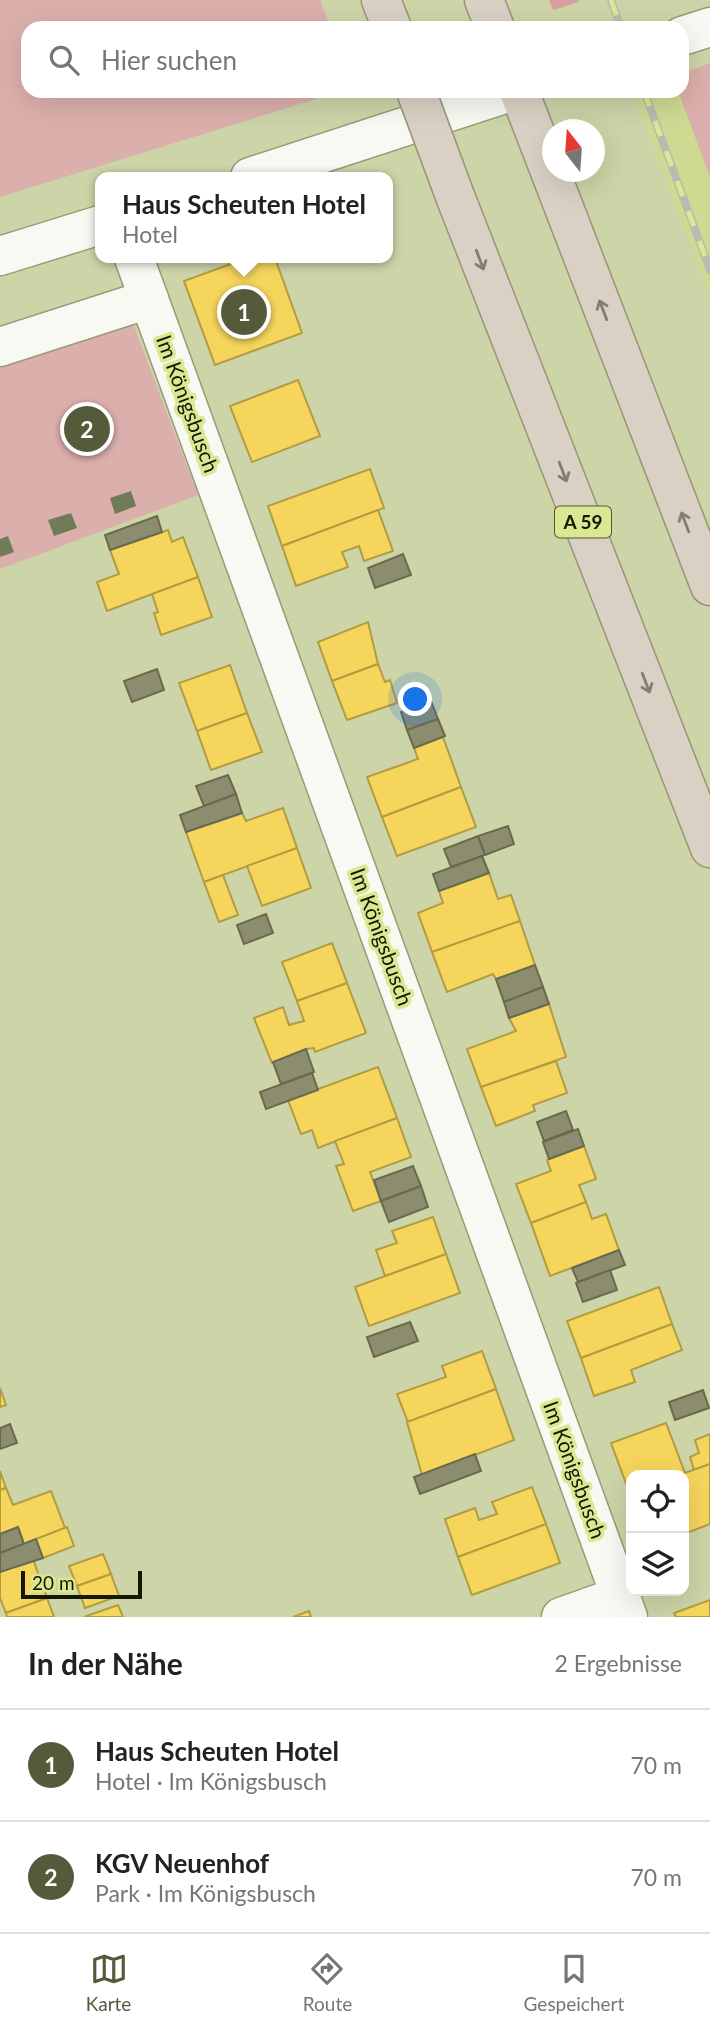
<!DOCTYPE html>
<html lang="de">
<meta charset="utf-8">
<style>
body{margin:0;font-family:Lato,sans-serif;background:#f2f2f2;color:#222}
.controls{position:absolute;right:21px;bottom:21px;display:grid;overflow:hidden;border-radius:14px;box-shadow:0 7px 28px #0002}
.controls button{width:63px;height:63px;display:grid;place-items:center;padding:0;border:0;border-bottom:2px solid #e0e0e0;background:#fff;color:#222;font:35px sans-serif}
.compass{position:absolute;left:542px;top:119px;width:63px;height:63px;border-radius:50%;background:#fff;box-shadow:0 7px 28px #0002;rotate:343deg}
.scale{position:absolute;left:21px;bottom:18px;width:121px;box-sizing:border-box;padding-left:7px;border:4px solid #151801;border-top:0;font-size:19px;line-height:24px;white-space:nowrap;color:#151801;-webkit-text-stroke:5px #dae893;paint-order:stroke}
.you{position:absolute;left:416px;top:700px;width:24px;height:24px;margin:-18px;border:5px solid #fff;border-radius:50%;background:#1a73e8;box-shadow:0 0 0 10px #1a73e833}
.badge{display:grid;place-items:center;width:46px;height:46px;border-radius:50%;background:#555a3b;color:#fff;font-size:23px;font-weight:700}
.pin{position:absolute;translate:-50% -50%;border:4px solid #fff;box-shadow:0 2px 7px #0006}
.popup{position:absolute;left:95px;top:172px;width:298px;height:91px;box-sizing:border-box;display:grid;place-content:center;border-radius:14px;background:#fff;filter:drop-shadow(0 2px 5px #0005);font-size:23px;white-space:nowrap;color:#767676}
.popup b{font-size:26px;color:#222}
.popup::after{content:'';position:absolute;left:50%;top:100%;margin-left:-14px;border:14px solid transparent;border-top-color:#fff}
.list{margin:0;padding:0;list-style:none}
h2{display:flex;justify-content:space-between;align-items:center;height:91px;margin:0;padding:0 28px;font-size:30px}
h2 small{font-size:23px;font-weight:400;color:#767676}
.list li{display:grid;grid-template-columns:46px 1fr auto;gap:21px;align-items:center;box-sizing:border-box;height:112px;padding:0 28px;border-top:2px solid #e0e0e0}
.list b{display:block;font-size:26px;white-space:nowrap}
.list p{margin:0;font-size:23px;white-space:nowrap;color:#767676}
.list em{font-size:23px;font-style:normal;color:#767676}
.icon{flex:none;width:38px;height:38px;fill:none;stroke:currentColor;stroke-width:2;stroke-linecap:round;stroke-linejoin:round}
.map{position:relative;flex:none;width:710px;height:1617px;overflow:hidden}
.search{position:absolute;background:#fff;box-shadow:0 7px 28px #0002;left:21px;right:21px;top:21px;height:77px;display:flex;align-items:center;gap:18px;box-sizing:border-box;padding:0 24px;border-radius:21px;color:#767676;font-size:26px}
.sheet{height:315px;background:#fff}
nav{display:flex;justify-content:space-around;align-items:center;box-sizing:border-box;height:98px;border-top:2px solid #e0e0e0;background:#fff;font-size:19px;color:#767676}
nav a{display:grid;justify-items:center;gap:4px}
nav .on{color:#555a3b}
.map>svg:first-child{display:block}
.built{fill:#ced991}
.green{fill:#dbafac}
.forest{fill:#d89fa3}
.homes{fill:#f6d55c;stroke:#b29c41;stroke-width:2}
.industry{fill:#8c8c6e;stroke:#68694d;stroke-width:2}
.building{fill:#707b58}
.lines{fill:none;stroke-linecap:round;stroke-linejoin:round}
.minor-casing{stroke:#969b77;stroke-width:41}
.highway-casing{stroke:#9a9477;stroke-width:41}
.minor{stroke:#f8f9f2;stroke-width:38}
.highway{stroke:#d9d1c3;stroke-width:38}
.rail-casing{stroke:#babbb0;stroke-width:8}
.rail{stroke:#dae893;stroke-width:5;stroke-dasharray:16;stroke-linecap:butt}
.highway-bridge-casing{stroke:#9a9477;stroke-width:41;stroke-linecap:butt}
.highway-bridge{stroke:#d9d1c3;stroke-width:38}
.oneway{stroke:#817e6c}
.labels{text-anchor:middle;stroke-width:7;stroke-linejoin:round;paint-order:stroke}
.shield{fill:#dae893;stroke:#50562d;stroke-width:2}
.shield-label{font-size:19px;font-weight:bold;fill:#151801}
.street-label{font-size:21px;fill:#151801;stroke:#dae893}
</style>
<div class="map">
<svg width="710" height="1617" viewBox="0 0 710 1617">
<rect width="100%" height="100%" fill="#cdd4a7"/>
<path class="built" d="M710,64v233l-77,-206h49v-18z"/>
<g class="green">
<path d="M0,0h320l11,28h-303v63h314l-342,106z"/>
<path d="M710,63v114l-32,-86h4v-17z"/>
<path d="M132,321l66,174 -198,74v-206z"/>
</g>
<path class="forest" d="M549,0h29l1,2 -26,8z"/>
<g class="homes">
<path d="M247,258h28l27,75 -87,32 -31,-84z"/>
<path d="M298,380l22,56 -68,26 -22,-56z"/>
<path d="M370,469l14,39 -102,38 -14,-40z"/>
<path d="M378,510l15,41 -29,10 -5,-15 -17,6 6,15 -52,19 -14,-40z"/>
<path d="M168,530l4,12 11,-5 15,40 -91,34 -10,-29 22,-8 -9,-24z"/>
<path d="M198,577l14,40 -51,18 -7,-22 4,-1 -6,-18z"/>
<path d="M368,622l10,42 -46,17 -14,-39z"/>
<path d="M378,664l7,18 5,-2 7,23 -50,17 -15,-39z"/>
<path d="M230,665l17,48 -50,18 -18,-48z"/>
<path d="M247,713l15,39 -51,18 -14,-39z"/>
<path d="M443,737l18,50 -79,30 -15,-40 51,-18 -4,-11z"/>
<path d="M461,787l15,40 -79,29 -15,-39z"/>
<path d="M283,808l14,40 -93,34 -18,-50 56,-19 4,8z"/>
<path d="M297,848l14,40 -49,18 -15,-40z"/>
<path d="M489,873l9,26 13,-4 9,26 -88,31 -14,-39 25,-10 -4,-12z"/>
<path d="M223,875l15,40 -19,7 -15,-40z"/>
<path d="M520,921l15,44 -39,14 -3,-5 -46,18 -15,-40z"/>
<path d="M332,943l15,40 -50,18 -15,-39z"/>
<path d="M347,983l19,50 -51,19 -1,-4 -8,1 -34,14 -18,-45 29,-11 6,18 15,-4 -7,-20z"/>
<path d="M549,1004l17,53 -85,30 -14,-38 49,-18 -7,-13z"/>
<path d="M556,1061l11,32 -34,12 2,6 -39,15 -15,-39z"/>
<path d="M378,1067l19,51 -79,30 -6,-18 -11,4 -13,-34z"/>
<path d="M397,1118l14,39 -41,15 11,29 -28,10 -17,-45 8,-2 -9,-23z"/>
<path d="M584,1146l12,33 -17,6 7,17 -55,21 -15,-39 35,-13 -4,-11z"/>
<path d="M586,1202l6,17 14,-5 13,36 -69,26 -19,-53z"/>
<path d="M433,1217l13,37 -61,22 -9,-26 21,-7 -5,-12z"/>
<path d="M446,1254l14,39 -91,33 -14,-39z"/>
<path d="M659,1287l13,37 -91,34 -14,-37z"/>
<path d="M672,1324l10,26 -51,20 4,12 -41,14 -13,-38z"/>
<path d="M482,1351l14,38 -88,33 -11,-28 49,-17 -4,-11z"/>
<path d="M0,1388l6,17 -6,2z"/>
<path d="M496,1389l18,51 -92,35 -15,-53z"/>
<path d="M666,1423l19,50 -54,2 -1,19 -19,-51z"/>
<path d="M710,1434v30l-16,6 -4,-13 9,-4 -4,-13z"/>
<path d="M710,1464v60l-26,10v-59h-5z"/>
<path d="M0,1471l6,17 -6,2z"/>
<path d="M532,1487l14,37 -88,33 -13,-38 30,-11 4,12 18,-6 -5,-12z"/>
<path d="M6,1488l7,17 38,-14 14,37 -41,16 -6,-17 -18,7v-44z"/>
<path d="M546,1524l14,39 -88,32 -14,-38z"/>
<path d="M67,1527l7,19 -31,12 -7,-19z"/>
<path d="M103,1554l8,20 -34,12 -8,-20z"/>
<path d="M33,1559l14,39 -41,15 -6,-15v-26z"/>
<path d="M111,1574l8,22 -34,12 -8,-22z"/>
<path d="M47,1598l7,19h-47l-1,-4z"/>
<path d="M710,1600v17h-34l-2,-4z"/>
<path d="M118,1605l5,12h-39z"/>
<path d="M309,1611l2,6h-18z"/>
</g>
<g class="industry">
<path d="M157,516l5,16 -52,18 -5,-15z"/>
<path d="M403,554l8,21 -36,13 -7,-20z"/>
<path d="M157,669l7,21 -32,12 -8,-21z"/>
<path d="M431,701l7,18 -31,11 -6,-18z"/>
<path d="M438,719l7,17 -31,12 -7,-18z"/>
<path d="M228,775l8,19 -32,12 -8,-20z"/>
<path d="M236,794l6,19 -56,19 -6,-17z"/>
<path d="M508,826l6,18 -29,11 -7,-19z"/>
<path d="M478,836l7,19 -34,12 -7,-18z"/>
<path d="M482,856l7,17 -50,18 -6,-17z"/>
<path d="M266,914l7,19 -29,11 -7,-19z"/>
<path d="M535,965l8,22 -39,15 -8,-23z"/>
<path d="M543,987l6,17 -40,14 -5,-16z"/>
<path d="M306,1049l8,23 -33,12 -8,-22z"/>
<path d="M312,1073l6,17 -52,19 -6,-17z"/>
<path d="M566,1111l7,19 -29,11 -7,-19z"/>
<path d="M578,1129l6,17 -35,13 -6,-17z"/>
<path d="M413,1166l8,20 -40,15 -7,-21z"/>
<path d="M421,1186l7,21 -39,15 -8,-21z"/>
<path d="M619,1250l6,15 -47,17 -6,-14z"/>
<path d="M610,1270l7,20 -34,12 -7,-19z"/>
<path d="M410,1322l8,19 -44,16 -7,-20z"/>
<path d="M703,1390l6,18 -34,12 -6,-18z"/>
<path d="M10,1424l7,19 -17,6v-21z"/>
<path d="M475,1454l6,17 -61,23 -6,-17z"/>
<path d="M18,1527l6,17 -24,9v-19z"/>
<path d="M36,1539l7,19 -43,14v-19z"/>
</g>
<g class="building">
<path d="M131,491l5,15 -21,8 -5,-16z"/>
<path d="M71,513l6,15 -23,8 -6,-16z"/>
<path d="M8,536l6,16 -14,5v-18z"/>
</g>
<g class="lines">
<defs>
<g id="minor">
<path d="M682,36l28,-9"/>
<path d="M250,177l264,-86"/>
<path d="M0,256l100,-31"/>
<path d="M134,258l494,1359"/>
<path d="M0,347l149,-48"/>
<path d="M561,1617l59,-21"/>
</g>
<g id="highway">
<path d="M381,0l11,28"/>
<path d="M484,0l11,28"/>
<path d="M519,91l191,495"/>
<path d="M455,196l255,652"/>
</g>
</defs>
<use href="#minor" class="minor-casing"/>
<use href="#highway" class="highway-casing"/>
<use href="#minor" class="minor"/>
<use href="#highway" class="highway"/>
<defs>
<g id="rail">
<path d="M611,0l10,28"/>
<path d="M644,91l66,179"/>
</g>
</defs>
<use href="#rail" class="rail-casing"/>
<use href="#rail" class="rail"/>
<defs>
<path id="highway-bridge" d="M416,91l39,105"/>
</defs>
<use href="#highway-bridge" class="highway-bridge-casing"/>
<use href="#highway-bridge" class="highway-bridge"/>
</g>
<defs><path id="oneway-shaft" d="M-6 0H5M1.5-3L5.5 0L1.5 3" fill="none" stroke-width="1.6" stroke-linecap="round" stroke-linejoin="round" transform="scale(1.75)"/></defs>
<g class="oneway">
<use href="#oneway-shaft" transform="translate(480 260) rotate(69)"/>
<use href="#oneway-shaft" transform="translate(603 310) rotate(-111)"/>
<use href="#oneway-shaft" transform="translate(563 472) rotate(69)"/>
<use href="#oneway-shaft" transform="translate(685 522) rotate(-111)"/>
<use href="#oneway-shaft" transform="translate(646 683) rotate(69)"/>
</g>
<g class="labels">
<rect class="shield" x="555" y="506.5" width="56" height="31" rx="5"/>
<g class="shield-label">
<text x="583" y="529">A 59</text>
</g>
<g class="street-label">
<text transform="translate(187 404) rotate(70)" y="7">Im Königsbusch</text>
<text transform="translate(381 937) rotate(70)" y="7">Im Königsbusch</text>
<text transform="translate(574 1470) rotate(70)" y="7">Im Königsbusch</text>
</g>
</g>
</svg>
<div class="controls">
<button><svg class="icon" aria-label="locate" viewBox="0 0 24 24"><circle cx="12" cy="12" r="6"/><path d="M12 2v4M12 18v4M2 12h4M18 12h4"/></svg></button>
<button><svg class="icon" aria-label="layers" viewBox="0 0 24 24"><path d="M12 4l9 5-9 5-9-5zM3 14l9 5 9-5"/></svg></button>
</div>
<svg class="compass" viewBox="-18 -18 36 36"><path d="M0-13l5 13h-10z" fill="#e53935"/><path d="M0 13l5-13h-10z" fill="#767676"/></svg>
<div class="scale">20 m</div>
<div class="you"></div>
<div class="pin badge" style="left:244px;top:312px">1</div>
<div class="popup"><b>Haus Scheuten Hotel</b>Hotel</div>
<div class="pin badge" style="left:87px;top:429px">2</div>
<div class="search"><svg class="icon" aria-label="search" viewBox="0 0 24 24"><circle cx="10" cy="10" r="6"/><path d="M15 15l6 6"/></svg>Hier suchen</div>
</div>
<section class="sheet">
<h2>In der Nähe<small>2 Ergebnisse</small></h2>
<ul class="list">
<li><span class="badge">1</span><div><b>Haus Scheuten Hotel</b><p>Hotel · Im Königsbusch</p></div><em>70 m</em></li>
<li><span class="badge">2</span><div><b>KGV Neuenhof</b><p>Park · Im Königsbusch</p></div><em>70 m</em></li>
</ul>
</section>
<nav>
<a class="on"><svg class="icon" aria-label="map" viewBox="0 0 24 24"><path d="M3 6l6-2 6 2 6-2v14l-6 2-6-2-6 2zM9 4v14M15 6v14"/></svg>Karte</a>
<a><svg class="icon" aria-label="directions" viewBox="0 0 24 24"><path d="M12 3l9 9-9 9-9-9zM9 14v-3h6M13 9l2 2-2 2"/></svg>Route</a>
<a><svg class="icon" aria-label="saved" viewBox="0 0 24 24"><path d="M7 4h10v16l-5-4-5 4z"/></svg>Gespeichert</a>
</nav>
